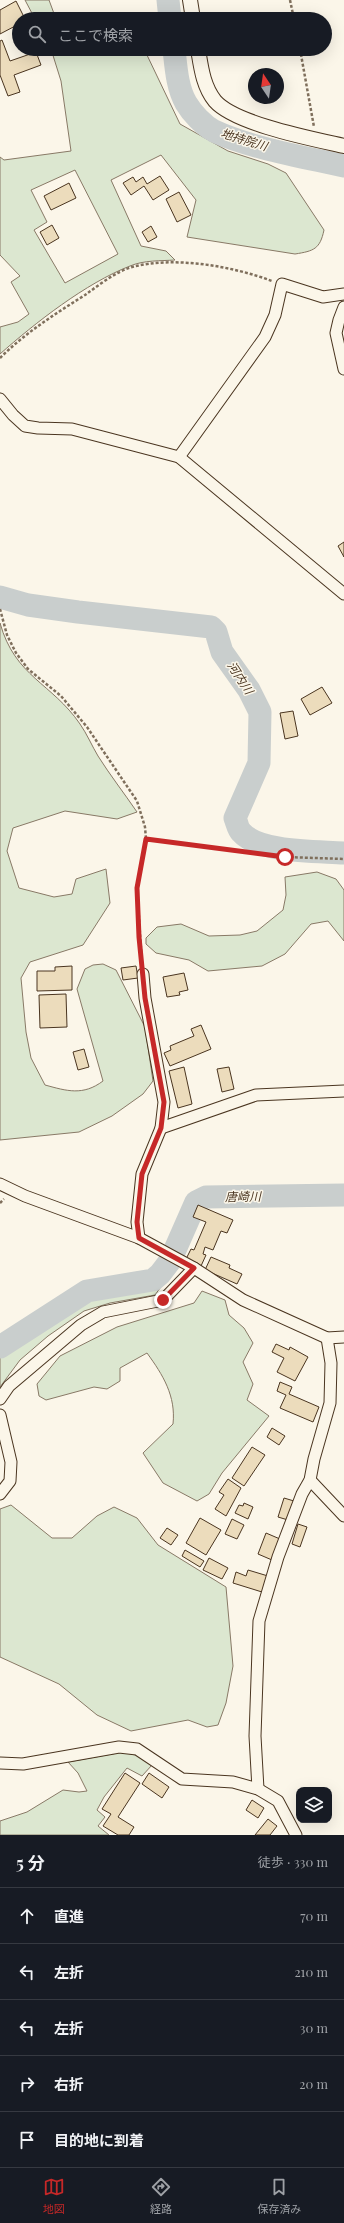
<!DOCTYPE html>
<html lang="ja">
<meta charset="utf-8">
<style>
body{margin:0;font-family:"Playfair Display","Noto Sans JP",serif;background:#20242c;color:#f1f3f6}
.controls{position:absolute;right:12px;bottom:12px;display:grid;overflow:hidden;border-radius:8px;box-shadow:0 4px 16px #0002}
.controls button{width:36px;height:36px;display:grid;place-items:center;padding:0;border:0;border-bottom:1px solid #363941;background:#171b24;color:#f1f3f6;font:20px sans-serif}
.compass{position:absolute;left:248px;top:68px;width:36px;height:36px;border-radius:50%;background:#171b24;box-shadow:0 4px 16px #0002;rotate:347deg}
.stop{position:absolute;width:12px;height:12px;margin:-9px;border:3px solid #c62828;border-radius:50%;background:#fff}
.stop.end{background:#c62828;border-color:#fff;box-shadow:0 1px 4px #0008}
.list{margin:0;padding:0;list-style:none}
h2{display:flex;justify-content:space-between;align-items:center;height:52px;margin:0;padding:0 16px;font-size:17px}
h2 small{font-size:13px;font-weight:400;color:#9ea1a6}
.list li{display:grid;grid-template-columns:26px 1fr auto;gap:12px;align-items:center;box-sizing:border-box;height:56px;padding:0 16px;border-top:1px solid #363941}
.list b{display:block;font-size:15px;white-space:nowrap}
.list em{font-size:13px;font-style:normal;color:#9ea1a6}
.icon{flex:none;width:22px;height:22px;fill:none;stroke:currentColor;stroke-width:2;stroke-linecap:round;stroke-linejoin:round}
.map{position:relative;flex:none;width:344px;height:1835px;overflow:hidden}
.search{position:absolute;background:#171b24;box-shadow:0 4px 16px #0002;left:12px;right:12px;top:12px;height:44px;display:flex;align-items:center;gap:10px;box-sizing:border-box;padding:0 14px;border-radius:22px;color:#9ea1a6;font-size:15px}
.sheet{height:332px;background:#171b24}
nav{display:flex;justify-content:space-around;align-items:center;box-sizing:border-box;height:56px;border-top:1px solid #363941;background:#171b24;font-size:11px;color:#9ea1a6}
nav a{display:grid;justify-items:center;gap:2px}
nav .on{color:#c62828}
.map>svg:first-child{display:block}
.green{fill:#dce7d0;stroke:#887966;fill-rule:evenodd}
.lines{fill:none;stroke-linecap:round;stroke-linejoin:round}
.river{stroke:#c9cecd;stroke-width:23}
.building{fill:#ecdcbc;stroke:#4a3520}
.minor-casing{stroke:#4a3520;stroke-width:13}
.tertiary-casing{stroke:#4a3520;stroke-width:16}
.path{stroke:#7f6f5c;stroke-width:2.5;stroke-dasharray:3 2;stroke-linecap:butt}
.minor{stroke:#fbf6e9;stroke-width:11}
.tertiary{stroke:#fbf6e9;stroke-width:14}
.route{stroke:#c62828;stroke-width:5}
.labels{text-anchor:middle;stroke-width:3;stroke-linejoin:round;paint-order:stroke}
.water-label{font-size:12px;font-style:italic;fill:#4a3520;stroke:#fbf6e9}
</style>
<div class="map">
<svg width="344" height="1835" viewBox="0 0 344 1835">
<rect width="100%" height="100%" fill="#fbf6e9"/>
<g class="green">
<path d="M25,0h24l7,19h-21z"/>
<path d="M51,49h15l2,5 78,-1 34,71 48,27 40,13 18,9 38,57c-4,19 -10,21 -29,24l-108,-17 9,-37 -35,-45 -50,25 30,66 25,5 9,9c-14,1 -31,0 -45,6 -44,17 -95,57 -130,88v-27l18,-5 11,-8 -18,-32 9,-6 -20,-21v-98l4,3 67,-9 -10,-70zM75,170l43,84 -53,29 -31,-53 13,-8 -16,-32z"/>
<path d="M0,623c15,54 52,60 80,101 7,10 12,22 18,32 12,19 26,37 39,56l-20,7 -52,-8 -52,17 -6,23 12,37 35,9 18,-3 4,-15 30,-10 4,34 -27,42 -53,17 -9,16 5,54 5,26 14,27c22,6 38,11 58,-4l-26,-92 8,-20 8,-4 10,-1 13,6 29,57 8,54 -10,13 -31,22 -33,16 -79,8z"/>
<path d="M317,872l19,7 8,11v51l-16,-20 -17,3 -26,30 -23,12 -54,5 -19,-11 -33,-7 -10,-9v-6l11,-11 24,-3 28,12 31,-1 17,-4 26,-21 3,-15 -1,-18z"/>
<path d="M154,1283l4,1 2,4 -5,7 -45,8 -26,8 -36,25 -28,24 -20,27v-37l85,-54z"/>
<path d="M202,1291l23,9 4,15 15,13 9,15 -10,19 10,22 -6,16 22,16 -47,57 -13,21 -12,7 -34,-18 -20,-30 30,-29c3,-28 -10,-49 -26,-71l-27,15v13l-13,8 -13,-2 -48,13 -7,-4 -2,-12 23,-28 57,-29 77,-24z"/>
<path d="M11,1505l41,33h20l25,-22 17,-9 23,11 21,27 68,42 7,79 -7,37 -8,22 -11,2 -19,-7 -57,11 -34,-16 -38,-31 -59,-27v-148z"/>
<path d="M123,1752l16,4 13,9 -10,11 -15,-8 -23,29 -7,13 8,7 -7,9 11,9h-109v-14l27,-9 36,-22 16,2 8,-1 -9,-18 -10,-11z"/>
</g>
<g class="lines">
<g class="river">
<path d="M168,0l2,19"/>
<path d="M174,49c2,18 3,38 12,54 6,10 17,22 28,28 36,17 90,26 130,35"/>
<path d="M0,597l28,8 50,7 133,15 5,5 6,20 27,38 11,22 -1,51 -24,55c2,5 3,11 6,14 18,21 77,19 103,21"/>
<path d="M174,1252l22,-50 10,-5 138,-2"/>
<path d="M0,1347l87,-56 66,-11 7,-6 10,-13"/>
</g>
</g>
<g class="building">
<path d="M16,1l9,18h-6v5l-19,10v-24z"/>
<path d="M2,40l8,21 26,-9 5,13 -27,10 6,17 -12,4 -8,-21v-34z"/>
<path d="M160,176l9,14 -16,10 -9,-14 -13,9 -8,-12 10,-6 3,5 7,-5 4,7z"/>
<path d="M69,183l7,15 -25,12 -7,-14z"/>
<path d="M179,192l12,23 -14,7 -11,-23z"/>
<path d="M52,225l7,13 -12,7 -7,-13z"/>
<path d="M151,226l6,11 -9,5 -6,-10z"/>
<path d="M344,542v15l-6,-11z"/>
<path d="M322,687l10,16 -22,12 -9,-16z"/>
<path d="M293,711l5,25 -13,3 -5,-26z"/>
<path d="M72,966v24l-35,1v-20h18v-4z"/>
<path d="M136,966l2,12 -15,2 -2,-12z"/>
<path d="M184,973l4,17 -9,2 1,3 -13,2 -4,-20z"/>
<path d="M66,994l1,33 -27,1 -1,-33z"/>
<path d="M201,1025l10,24 -41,17 -6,-13 7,-3 -1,-4 24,-10 -3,-7z"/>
<path d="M84,1049l5,18 -11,3 -5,-18z"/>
<path d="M184,1067l8,37 -14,4 -9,-37z"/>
<path d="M229,1067l5,22 -12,3 -5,-23z"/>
<path d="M198,1205l35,15 -6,13 -6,-2 -8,19 -8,-3 -2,7 3,1 -5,11 -15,-7 5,-10 3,1 12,-28 -13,-5z"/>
<path d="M211,1257l19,8 -1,3 13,6 -5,10 -32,-14z"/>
<path d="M276,1344l13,6 1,-3 18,10 -13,24 -18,-9 7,-14 -12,-6z"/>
<path d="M280,1382l12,5 -3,7 30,13 -6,15 -33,-14 6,-13 -9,-4z"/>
<path d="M272,1428l13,8 -6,9 -12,-8z"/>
<path d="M252,1447l13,8 -21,31 -12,-8z"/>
<path d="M228,1479l13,9 -15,28 -11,-7 9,-14 -5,-3z"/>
<path d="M284,1498l10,3 -6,19 -10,-3z"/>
<path d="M244,1503l9,4 -5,12 -13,-6 4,-8 4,1z"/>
<path d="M200,1518l21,12 -15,25 -20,-12z"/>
<path d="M232,1519l12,6 -7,14 -12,-5z"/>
<path d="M298,1524l9,3 -7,20 -8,-3z"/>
<path d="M167,1528l11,7 -7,10 -11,-7z"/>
<path d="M266,1533l14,6 -8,21 -14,-6z"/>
<path d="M185,1550l19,11 -4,6 -18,-11z"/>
<path d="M209,1558l19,10 -6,11 -19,-9z"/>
<path d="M248,1570l20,6 -6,16 -29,-9 3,-11 10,4z"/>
<path d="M125,1773l15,10 -22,34 16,10 -5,8h-11l-15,-9 8,-12 -9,-5z"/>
<path d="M149,1773l20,14 -7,11 -20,-14z"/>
<path d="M252,1800l12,8 -6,10 -12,-8z"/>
<path d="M268,1819l9,7 -7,9h-15z"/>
</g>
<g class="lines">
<defs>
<g id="minor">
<path d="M344,307l-5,13 -3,13 8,36"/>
<path d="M0,399l13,16 12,11 13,2 34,1 107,28 165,137"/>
<path d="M179,457l86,-120 10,-22 7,-31 41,13 21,-3"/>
<path d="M161,1128l95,-33 88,-4"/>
<path d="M0,1184l25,12 114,42 55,30 49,32 84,38 17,-1"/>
<path d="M139,1238l-2,-16 5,-48 19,-46 3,-26 -19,-104 -2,-24"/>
<path d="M0,1399l9,-13 72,-61 22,-13 60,-12 31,-32"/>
<path d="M0,1415l11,47 -1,19 -10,13"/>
<path d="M310,1480l34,36"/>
<path d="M0,1763l23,1 96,-17 18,2 45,30 51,3 25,7 20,12 18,34"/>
<path d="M258,1789l-3,-53 4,-115 19,-64 24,-63 8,-14 4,-21 16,-56 1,-40 -4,-25"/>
</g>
<g id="tertiary">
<path d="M190,0l3,19"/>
<path d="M198,49c3,18 5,37 17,52 20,23 98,38 129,45"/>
</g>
</defs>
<use href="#minor" class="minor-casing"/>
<use href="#tertiary" class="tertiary-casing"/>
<g class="path">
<path d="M290,0l4,19"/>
<path d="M300,49l14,78"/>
<path d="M0,358c25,-25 55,-44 85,-63 14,-10 30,-23 47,-28 42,-11 100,-1 140,14"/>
<path d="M0,609l7,26 9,18 12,16 33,27 26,31 50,74 8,26 1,12 -9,49 5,76"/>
<path d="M146,839l139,18 59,2"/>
<path d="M0,1203l4,-4"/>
</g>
<use href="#minor" class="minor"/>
<use href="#tertiary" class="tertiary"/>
</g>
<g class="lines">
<path class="route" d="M163,1300l31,-32 -55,-30 -2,-16 5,-48 19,-46 3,-26 -19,-104 -6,-61 -2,-49 9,-49 139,18"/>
</g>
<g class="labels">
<g class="water-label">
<text transform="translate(244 140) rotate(17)" y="4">地持院川</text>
<text transform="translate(240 678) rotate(57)" y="4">河内川</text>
<text transform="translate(243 1197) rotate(-1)" y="4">唐崎川</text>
</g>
</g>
</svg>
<div class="controls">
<button><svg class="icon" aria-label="layers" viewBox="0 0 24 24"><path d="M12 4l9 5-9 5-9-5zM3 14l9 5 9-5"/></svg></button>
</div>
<svg class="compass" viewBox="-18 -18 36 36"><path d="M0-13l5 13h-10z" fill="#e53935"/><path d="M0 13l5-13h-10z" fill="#9ea1a6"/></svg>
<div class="stop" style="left:285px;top:857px"></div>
<div class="stop end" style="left:163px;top:1300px"></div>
<div class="search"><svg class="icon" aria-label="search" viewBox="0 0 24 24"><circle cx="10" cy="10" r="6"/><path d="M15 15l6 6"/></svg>ここで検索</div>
</div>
<section class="sheet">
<h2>5 分<small>徒歩 · 330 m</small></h2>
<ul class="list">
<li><svg class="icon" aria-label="ahead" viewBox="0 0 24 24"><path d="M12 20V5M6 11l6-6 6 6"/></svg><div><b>直進</b></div><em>70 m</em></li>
<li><svg class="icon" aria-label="left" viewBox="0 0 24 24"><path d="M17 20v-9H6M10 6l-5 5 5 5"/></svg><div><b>左折</b></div><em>210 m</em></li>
<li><svg class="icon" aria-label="left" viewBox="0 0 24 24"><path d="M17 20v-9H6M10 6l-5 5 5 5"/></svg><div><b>左折</b></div><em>30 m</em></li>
<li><svg class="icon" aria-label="right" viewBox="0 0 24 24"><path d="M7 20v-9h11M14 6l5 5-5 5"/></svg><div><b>右折</b></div><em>20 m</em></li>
<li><svg class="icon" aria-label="arrive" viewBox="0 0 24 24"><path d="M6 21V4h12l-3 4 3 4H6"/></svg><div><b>目的地に到着</b></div></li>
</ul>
</section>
<nav>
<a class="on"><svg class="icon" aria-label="map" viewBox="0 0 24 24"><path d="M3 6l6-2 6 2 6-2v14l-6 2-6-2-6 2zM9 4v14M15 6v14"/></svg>地図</a>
<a><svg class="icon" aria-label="directions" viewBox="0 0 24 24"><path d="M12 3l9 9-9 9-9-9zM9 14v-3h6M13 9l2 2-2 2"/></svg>経路</a>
<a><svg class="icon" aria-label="saved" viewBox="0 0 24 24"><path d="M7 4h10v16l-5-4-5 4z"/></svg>保存済み</a>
</nav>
